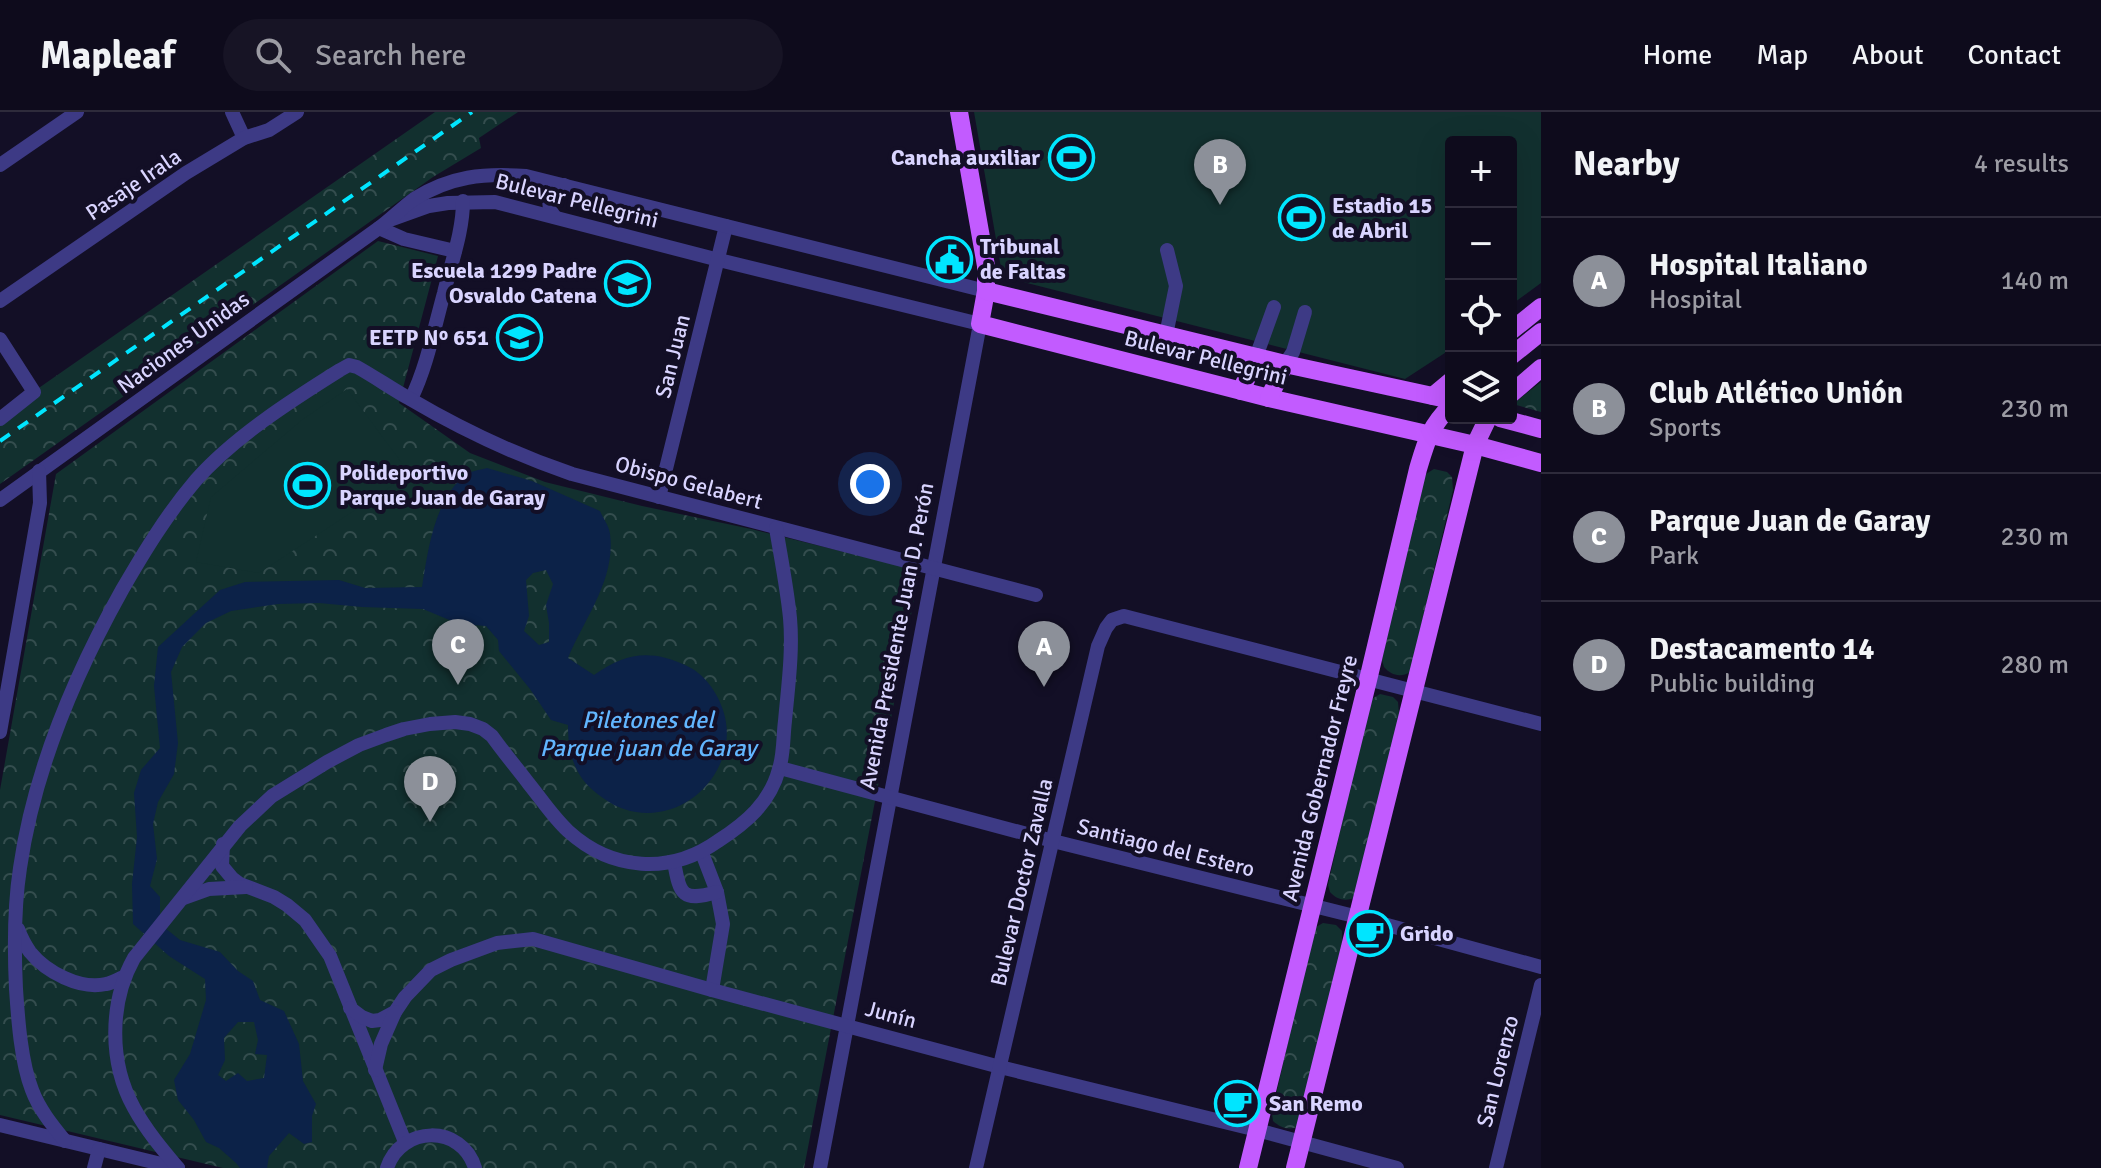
<!DOCTYPE html>
<meta charset="utf-8">
<style>
body{margin:0;font-family:Signika,sans-serif;background:#171425;color:#f1f3f6}
.controls{position:absolute;right:24px;top:24px;display:grid;overflow:hidden;border-radius:8px;box-shadow:0 8px 32px #0002}
.controls button{width:72px;height:72px;display:grid;place-items:center;padding:0;border:0;border-bottom:2px solid #2e2b3b;background:#0e0b1c;color:#f1f3f6;font:40px sans-serif}
.you{position:absolute;left:870px;top:372px;width:28px;height:28px;margin:-20px;border:6px solid #fff;border-radius:50%;background:#1a73e8;box-shadow:0 0 0 12px #1a73e833}
.badge{display:grid;place-items:center;width:52px;height:52px;border-radius:50%;background:#8c9099;color:#fff;font-size:26px;font-weight:700}
.pin{position:absolute;translate:-50% -66px;filter:drop-shadow(0 2px 4px #0008)}
.pin::after{content:'';position:absolute;top:42px;width:28px;height:24px;background:inherit;clip-path:polygon(0 0,100% 0,50% 100%)}
.list{margin:0;padding:0;list-style:none}
h2{display:flex;justify-content:space-between;align-items:center;height:104px;margin:0;padding:0 32px;font-size:34px}
h2 small{font-size:26px;font-weight:400;color:#9b9ba3}
.list li{display:grid;grid-template-columns:52px 1fr auto;gap:24px;align-items:center;box-sizing:border-box;height:128px;padding:0 32px;border-top:2px solid #2e2b3b}
.list b{display:block;font-size:30px;white-space:nowrap}
.list p{margin:0;font-size:26px;white-space:nowrap;color:#9b9ba3}
.list em{font-size:26px;font-style:normal;color:#9b9ba3}
.icon{flex:none;width:44px;height:44px;fill:none;stroke:currentColor;stroke-width:2;stroke-linecap:round;stroke-linejoin:round}
.map{position:relative;flex:none;width:1541px;height:1056px;overflow:hidden}
header{display:flex;align-items:center;gap:48px;box-sizing:border-box;height:112px;padding:0 40px;background:#0e0b1c;border-bottom:2px solid #2e2b3b}
header strong{font-size:38px}
nav{display:flex;gap:44px;margin-inline-start:auto;font-size:28px}
.search{width:560px;height:72px;background:#171425;display:flex;align-items:center;gap:20px;box-sizing:border-box;padding:0 28px;border-radius:44px;color:#9b9ba3;font-size:30px}
main{display:flex}
aside{flex:1;background:#0e0b1c}
.map>svg:first-child{display:block}
.forest{fill:url(#forest-crowns)}
.garden{fill:#12302f}
.water{fill:#0c2248;fill-rule:evenodd}
.lines{fill:none;stroke-linecap:round;stroke-linejoin:round}
.minor{stroke:#3d3a85;stroke-width:14}
.major{stroke:#c25bff;stroke-width:18}
.rail{stroke:#00e5ff;stroke-width:4;stroke-dasharray:12 10;stroke-linecap:butt}
.labels{text-anchor:middle;stroke-width:8;stroke-linejoin:round;paint-order:stroke}
.poi-label{font-size:22px;font-weight:bold;fill:#d9d4ff;stroke:#130f26;text-anchor:start}
.street-label{font-size:22px;fill:#d9d4ff;stroke:#130f26}
.water-label{font-size:24px;font-style:italic;fill:#62b6ff;stroke:#130f26}
</style>
<header>
<strong>Mapleaf</strong>
<div class="search"><svg class="icon" aria-label="search" viewBox="0 0 24 24"><circle cx="10" cy="10" r="6"/><path d="M15 15l6 6"/></svg>Search here</div>
<nav><a>Home</a><a>Map</a><a>About</a><a>Contact</a></nav>
</header>
<main>
<div class="map">
<svg width="1541" height="1056" viewBox="0 0 1541 1056">
<defs>
<pattern id="forest-crowns" width="20" height="18" patternUnits="userSpaceOnUse" patternTransform="scale(2)"><rect width="20" height="18" fill="#12302f"/><path d="M2 6a3 3 0 1 1 6 0M12 15a3 3 0 1 1 6 0" fill="none" stroke="#344d4e"/></pattern>
</defs>
<rect width="100%" height="100%" fill="#130f26"/>
<g class="forest">
<path d="M435,0h83l-39,26 2,10 -48,29 -433,307v-69z"/>
<path d="M378,129l60,15 -39,147 71,50 75,29 97,24 109,23 159,39 8,11 -114,589h-581l-223,-53v-325l56,-316z"/>
<path d="M1541,270v30l-28,-8z"/>
<path d="M1434,357l13,3 5,5 1,13 -43,182c-10,6 -19,3 -26,-5l-2,-7 40,-178 4,-8z"/>
<path d="M1380,582l13,3 5,5 1,13 -43,182c-10,5 -19,3 -26,-5l-2,-7 40,-178 4,-8z"/>
<path d="M1323,811l13,2 6,6v12l-43,183c-10,5 -18,2 -26,-5l-1,-8 40,-178 4,-8z"/>
</g>
<g class="garden">
<path d="M974,0h567v171l-30,22v-163h-60v207l-46,30 -386,-98 -18,-13z"/>
<path d="M347,277l63,85 -151,99 -63,-11 15,-65 91,-77z"/>
</g>
<path class="water" d="M487,356l45,13 68,30c3,7 9,15 10,23 6,45 -26,85 -42,124l26,17c31,-22 56,-26 91,-10 19,8 32,27 38,45 6,18 5,37 -3,54 -20,45 -75,65 -117,34 -10,-7 -19,-15 -25,-26 -8,-15 -10,-30 -10,-47l-17,-5 -21,-31 -31,-38 -1,-11 -12,-14 -27,-2 -36,-15 -61,-2 -43,-4 -41,1 -47,7 -25,12 -24,24 -11,25 7,71 -4,31 -16,28 -5,22 4,35 -7,27 10,11v27l20,16 40,12 18,19 15,10 7,19 24,11 15,33 4,37 13,23 -4,12v26l-8,2 -15,-11 -20,23 -2,12h-27l-4,-5 -17,-15 -13,-6 -12,-22 -16,-20 -4,-20 16,-26 16,-54 -1,-21 -36,-23 -36,-32 -1,-40 5,-47 -3,-44 7,-23 19,-22 -6,-62 4,-39 62,-57 25,-8 94,-2 26,8 57,-1c6,-37 12,-85 42,-111 5,-5 16,-6 23,-8zM546,458l7,14 -7,21 3,18v19l-10,3 -15,-14 5,-15 -3,-36 7,-7zM238,910h16l4,18 -3,14 12,1 -3,23 -17,3 -9,-8 -12,8 -8,-6 7,-15 -1,-22z"/>
<g class="lines">
<g class="minor">
<path d="M232,0l12,26"/>
<path d="M0,53l77,-53"/>
<path d="M555,105l-5,-7 -1,-11 6,-9 9,-5"/>
<path d="M390,108l39,-14 19,-3 47,-1 224,58 261,64 -160,844"/>
<path d="M379,116l25,11 51,12"/>
<path d="M0,189l186,-128 58,-35 25,-8 28,-18"/>
<path d="M1166,223l10,-49 -9,-36"/>
<path d="M0,227l34,53 -34,27"/>
<path d="M1256,245l18,-50"/>
<path d="M1285,252l8,-12 12,-40"/>
<path d="M411,287c16,-33 23,-70 33,-106 7,-30 19,-61 19,-92"/>
<path d="M659,385l67,-271"/>
<path d="M0,388l379,-272c12,-9 23,-20 35,-29 37,-23 69,-26 112,-23l460,115"/>
<path d="M0,620l40,-229 -1,-32"/>
<path d="M780,656l273,73 305,76 183,50"/>
<path d="M223,732l-1,22 10,12 8,6 34,13 13,8 18,15 25,36 75,186"/>
<path d="M702,741l15,39 6,32 -11,66"/>
<path d="M674,750c6,33 8,40 43,30"/>
<path d="M184,786l25,-9 37,-2"/>
<path d="M18,817c3,8 7,16 12,23 16,20 50,38 76,32 6,-1 12,-5 18,-7"/>
<path d="M350,896l12,9 10,4 8,-1 15,-8 10,-15 26,-27 20,-10 46,-17 36,-4 179,51 288,77 257,63 140,38"/>
<path d="M375,958l6,-26 14,-32"/>
<path d="M0,1013l178,43"/>
<path d="M65,1029c-13,-16 -26,-32 -33,-51 -11,-28 -14,-71 -16,-101 -2,-41 -2,-82 4,-121 14,-98 54,-192 102,-278 22,-38 45,-76 74,-110 38,-43 96,-80 144,-110l9,-5 8,2c18,10 35,22 53,32 51,30 106,56 162,75l464,121"/>
<path d="M94,1056l5,-19"/>
<path d="M178,1056c-16,-19 -32,-38 -44,-60 -25,-45 -25,-105 0,-150l106,-132 32,-30 55,-34 32,-17 27,-10 18,-6 26,-5 25,-2 15,2 13,5 9,7c12,17 25,32 37,48 13,16 24,33 39,47 44,40 102,44 150,10 28,-18 52,-38 61,-72 5,-15 4,-33 6,-48 3,-34 8,-69 5,-103 -3,-30 -9,-60 -14,-90"/>
<path d="M387,1056c14,-43 75,-44 88,0"/>
<path d="M976,1056l122,-522 8,-18 6,-8 12,-4 417,108"/>
<path d="M1496,1056l45,-183"/>
</g>
<g class="major">
<path d="M959,0l27,154v25l-6,33 289,74 206,47 66,18"/>
<path d="M986,179l299,73 166,36"/>
<path d="M1511,219l30,-24"/>
<path d="M1511,244l30,-24"/>
<path d="M1241,279l15,-34"/>
<path d="M1511,282l30,-26"/>
<path d="M1433,284l18,-15"/>
<path d="M1269,286l16,-34"/>
<path d="M1500,306l41,11"/>
<path d="M1248,1056l120,-488 50,-211c8,-27 12,-43 33,-63"/>
<path d="M1295,1056l180,-723 13,-27"/>
</g>
<path class="rail" d="M0,329l472,-329"/>
</g>
<defs>
<symbol id="stadium-ring" viewBox="-11 -11 22 22"><circle r="9.5" fill="#130f26" stroke="#00e5ff" stroke-width="1.5"/><path d="M0-5a6.5 5 0 1 0 0 10a6.5 5 0 1 0 0-10ZM-3.5-1.8h7v3.6h-7Z" fill="#00e5ff"/></symbol>
<symbol id="civic-ring" viewBox="-11 -11 22 22"><circle r="9.5" fill="#130f26" stroke="#00e5ff" stroke-width="1.5"/><path d="M-.6-6.5H3V-4.5H.6V-3L4-1V1h2V6H-6V1h2V-1L-.6-3ZM-1.2 2.5V6h2.4V2.5Z" fill="#00e5ff"/></symbol>
<symbol id="school-ring" viewBox="-11 -11 22 22"><circle r="9.5" fill="#130f26" stroke="#00e5ff" stroke-width="1.5"/><path d="M0-5L7-2L0 1L-7-2ZM-4 1L0 2.5L4 1V4Q0 6-4 4Z" fill="#00e5ff"/></symbol>
<symbol id="cafe-ring" viewBox="-11 -11 22 22"><circle r="9.5" fill="#130f26" stroke="#00e5ff" stroke-width="1.5"/><path d="M-5.5-4.5H6V0H3Q3 3.5 0 3.5H-2.5Q-5.5 3.5-5.5 0ZM3-3.2v2h1.7v-2ZM-6 4.5H4V6H-6Z" fill="#00e5ff"/></symbol>
</defs>
<g fill-rule="evenodd">
<use href="#stadium-ring" x="1046" y="20" width="51" height="51"/>
<use href="#stadium-ring" x="1276" y="80" width="51" height="51"/>
<use href="#civic-ring" x="924" y="122" width="51" height="51"/>
<use href="#school-ring" x="602" y="146" width="51" height="51"/>
<use href="#school-ring" x="494" y="200" width="51" height="51"/>
<use href="#stadium-ring" x="282" y="348" width="51" height="51"/>
<use href="#cafe-ring" x="1344" y="796" width="51" height="51"/>
<use href="#cafe-ring" x="1212" y="966" width="51" height="51"/>
</g>
<g class="labels">
<g class="poi-label">
<text x="1040" y="53" text-anchor="end">Cancha auxiliar</text>
<text x="1332" y="101">Estadio 15<tspan x="1332" dy="25">de Abril</tspan></text>
<text x="980" y="142">Tribunal<tspan x="980" dy="25">de Faltas</tspan></text>
<text x="597" y="166" text-anchor="end">Escuela 1299 Padre<tspan x="597" dy="25">Osvaldo Catena</tspan></text>
<text x="489" y="233" text-anchor="end">EETP Nº 651</text>
<text x="339" y="368">Polideportivo<tspan x="339" dy="25">Parque Juan de Garay</tspan></text>
<text x="1400" y="829">Grido</text>
<text x="1269" y="999">San Remo</text>
</g>
<g class="street-label">
<text transform="translate(133 72) rotate(-34)" y="8">Pasaje Irala</text>
<text transform="translate(577 88) rotate(14)" y="8">Bulevar Pellegrini</text>
<text transform="translate(183 230) rotate(-36)" y="8">Naciones Unidas</text>
<text transform="translate(672 244) rotate(-76)" y="8">San Juan</text>
<text transform="translate(1206 245) rotate(14)" y="8">Bulevar Pellegrini</text>
<text transform="translate(689 370) rotate(15)" y="8">Obispo Gelabert</text>
<text transform="translate(896 524) rotate(-79)" y="8">Avenida Presidente Juan D. Perón</text>
<text transform="translate(1319 666) rotate(-76)" y="8">Avenida Gobernador Freyre</text>
<text transform="translate(1166 735) rotate(14)" y="8">Santiago del Estero</text>
<text transform="translate(1021 770) rotate(-77)" y="8">Bulevar Doctor Zavalla</text>
<text transform="translate(891 902) rotate(15)" y="8">Junín</text>
<text transform="translate(1497 959) rotate(-76)" y="8">San Lorenzo</text>
</g>
<g class="water-label">
<text x="648" y="616">Piletones del<tspan x="648" dy="28">Parque juan de Garay</tspan></text>
</g>
</g>
</svg>
<div class="controls">
<button>+</button>
<button>−</button>
<button><svg class="icon" aria-label="locate" viewBox="0 0 24 24"><circle cx="12" cy="12" r="6"/><path d="M12 2v4M12 18v4M2 12h4M18 12h4"/></svg></button>
<button><svg class="icon" aria-label="layers" viewBox="0 0 24 24"><path d="M12 4l9 5-9 5-9-5zM3 14l9 5 9-5"/></svg></button>
</div>
<div class="you"></div>
<div class="pin badge" style="left:1044px;top:575px">A</div>
<div class="pin badge" style="left:1220px;top:93px">B</div>
<div class="pin badge" style="left:458px;top:573px">C</div>
<div class="pin badge" style="left:430px;top:710px">D</div>
</div>
<aside>
<h2>Nearby<small>4 results</small></h2>
<ul class="list">
<li><span class="badge">A</span><div><b>Hospital Italiano</b><p>Hospital</p></div><em>140 m</em></li>
<li><span class="badge">B</span><div><b>Club Atlético Unión</b><p>Sports</p></div><em>230 m</em></li>
<li><span class="badge">C</span><div><b>Parque Juan de Garay</b><p>Park</p></div><em>230 m</em></li>
<li><span class="badge">D</span><div><b>Destacamento 14</b><p>Public building</p></div><em>280 m</em></li>
</ul>
</aside>
</main>
